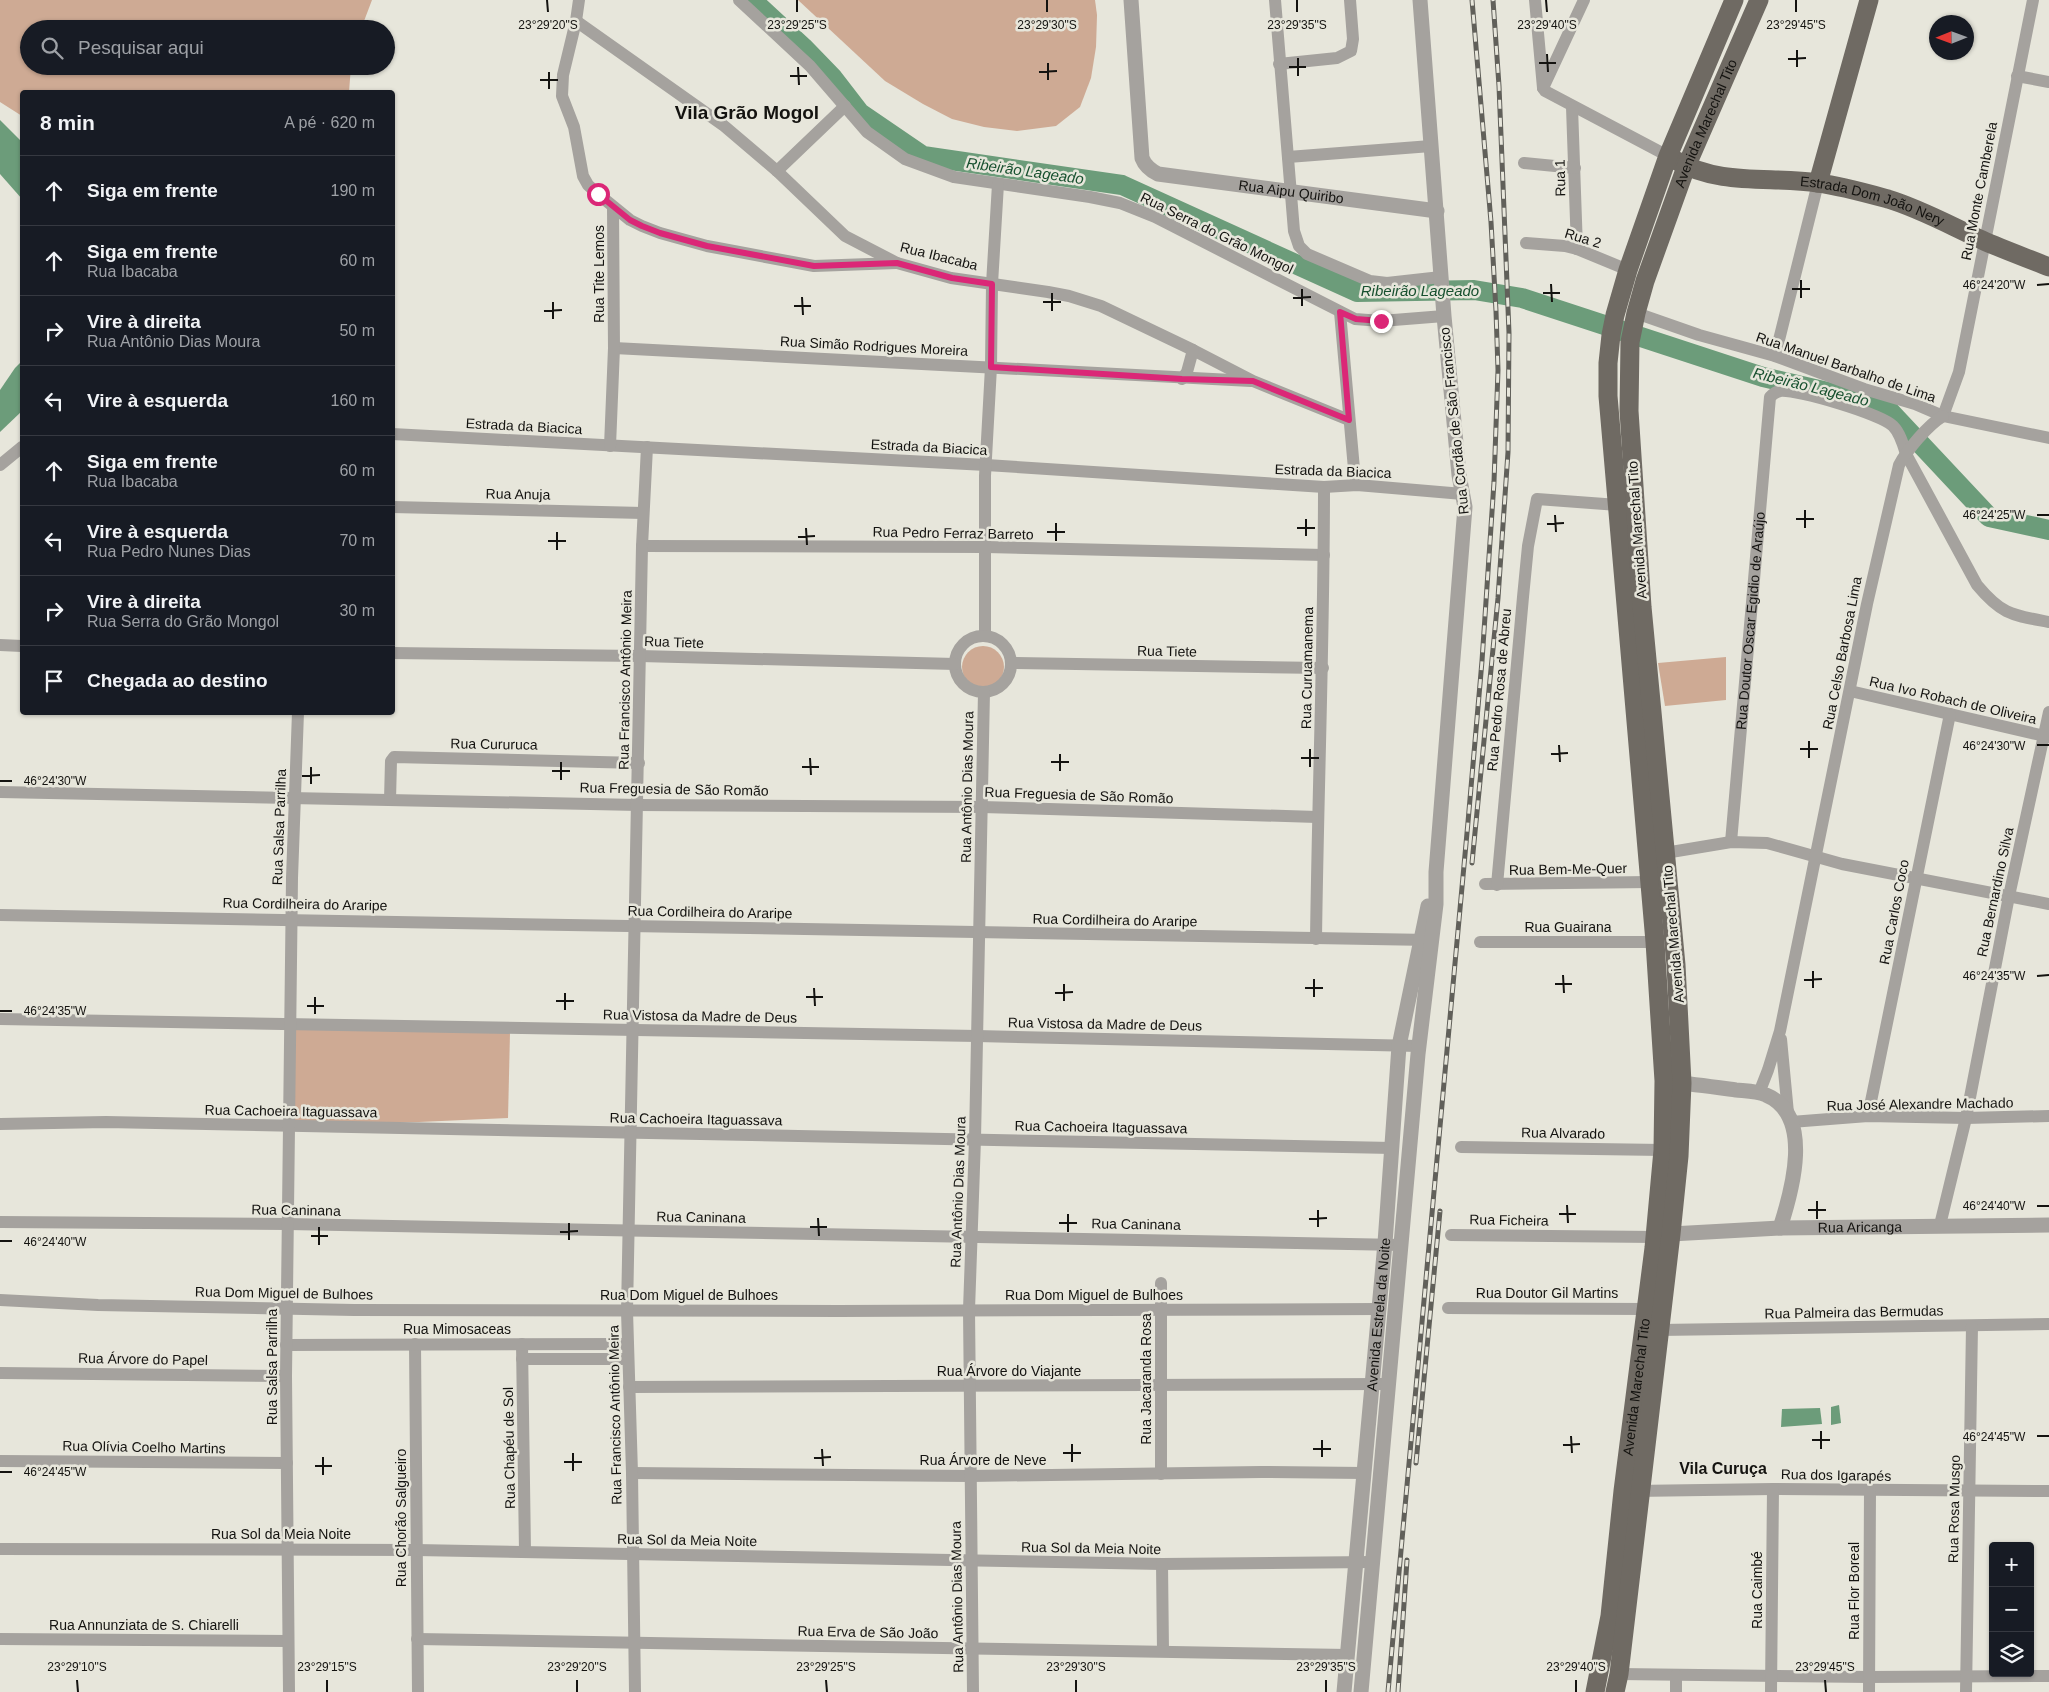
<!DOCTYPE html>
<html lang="pt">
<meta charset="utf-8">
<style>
body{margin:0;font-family:Helvetica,sans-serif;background:#242831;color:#f1f3f6}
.controls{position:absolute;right:15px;bottom:15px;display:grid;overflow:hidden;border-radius:5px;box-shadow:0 1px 4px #0004}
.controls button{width:45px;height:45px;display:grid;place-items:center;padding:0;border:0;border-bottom:1px solid #363941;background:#171b24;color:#f1f3f6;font:25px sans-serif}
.compass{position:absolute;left:1929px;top:15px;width:45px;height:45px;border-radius:50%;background:#171b24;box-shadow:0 1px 4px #0004;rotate:269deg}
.stop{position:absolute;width:15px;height:15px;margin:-11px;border:4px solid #db2777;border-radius:50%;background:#fff}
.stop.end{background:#db2777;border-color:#fff;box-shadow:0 1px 5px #0008}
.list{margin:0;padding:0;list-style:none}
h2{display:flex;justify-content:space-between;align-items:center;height:65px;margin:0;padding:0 20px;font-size:21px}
h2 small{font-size:16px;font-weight:400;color:#9ea1a6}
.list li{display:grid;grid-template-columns:32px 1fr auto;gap:15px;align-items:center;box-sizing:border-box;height:70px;padding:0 20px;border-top:1px solid #363941}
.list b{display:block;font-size:19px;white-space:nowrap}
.list p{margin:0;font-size:16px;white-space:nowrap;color:#9ea1a6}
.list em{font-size:16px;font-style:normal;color:#9ea1a6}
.icon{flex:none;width:28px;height:28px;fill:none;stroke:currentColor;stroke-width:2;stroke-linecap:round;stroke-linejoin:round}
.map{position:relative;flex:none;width:2049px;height:1692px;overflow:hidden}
.search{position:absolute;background:#171b24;box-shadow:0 1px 4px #0004;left:20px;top:20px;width:375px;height:55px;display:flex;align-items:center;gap:12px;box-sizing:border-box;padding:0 18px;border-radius:28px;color:#9ea1a6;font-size:19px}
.panel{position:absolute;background:#171b24;box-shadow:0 1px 4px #0004;left:20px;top:90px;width:375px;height:625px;border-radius:5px}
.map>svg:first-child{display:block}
.green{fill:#ceaa94}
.water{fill:#6c9c7a}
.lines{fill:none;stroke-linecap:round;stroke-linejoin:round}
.river{stroke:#6c9c7a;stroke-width:20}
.minor{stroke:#a5a29e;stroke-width:12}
.tertiary{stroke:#a5a29e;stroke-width:15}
.primary{stroke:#6f6a63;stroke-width:19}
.rail-casing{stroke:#61605a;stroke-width:5}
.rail{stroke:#e7e6db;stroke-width:3;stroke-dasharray:9;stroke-linecap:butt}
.route{stroke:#db2777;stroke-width:6}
.ticks{fill:none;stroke:#141310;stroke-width:2}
.labels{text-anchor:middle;stroke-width:5;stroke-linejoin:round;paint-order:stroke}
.street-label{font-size:14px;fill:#141310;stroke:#e7e6db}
.water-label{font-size:15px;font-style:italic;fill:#17502f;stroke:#e7e6db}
.quarter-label{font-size:16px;font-weight:bold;fill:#141310;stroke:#e7e6db}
.district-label{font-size:19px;font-weight:bold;fill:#141310;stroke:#e7e6db}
.ticks-label{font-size:12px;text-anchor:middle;fill:#141310;stroke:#e7e6db;stroke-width:5;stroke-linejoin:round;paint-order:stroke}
</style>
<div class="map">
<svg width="2049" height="1692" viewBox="0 0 2049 1692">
<rect width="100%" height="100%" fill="#e7e6db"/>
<g class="green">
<path d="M0,0h372l-11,29h-332v37h322l-2,26h-327v24l-22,-14z"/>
<path d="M798,0h297l2,15 -1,32 -5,31 -11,29 -24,19 -39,5 -33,-4 -32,-8 -29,-15 -38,-23z"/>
<circle cx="983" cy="667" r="21"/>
<path d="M1726,657v43l-61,6 -7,-43z"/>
<path d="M294,1029l216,4 -2,85 -89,4 -127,1z"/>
</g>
<g class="water">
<path d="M0,120l22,22v57l-22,-25z"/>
<path d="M22,361v50l-22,21v-42l15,-22z"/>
<path d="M1839,1405l2,18 -10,2v-18z"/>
<path d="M1820,1408l2,16 -41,3 1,-18z"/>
</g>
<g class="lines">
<path class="river" d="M752,0l51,47 30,31 27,35 63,43 199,29 235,107 117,-2 48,8 241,79 121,28 105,112 60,13"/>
<g class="minor">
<path d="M579,0l-3,21 -13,54 -1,21 12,31 9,49 5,9 10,9 32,26 12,6 18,7 47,13 107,20 83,-3"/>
<path d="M739,0l71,66 57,66 38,27 49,18 136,20 30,6 35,14 200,102 26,2 63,-5"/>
<path d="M1275,0l19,231 5,15 8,8 63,27 17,2 54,-6"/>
<path d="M1535,0l8,88"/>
<path d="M576,21l147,104 54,46 68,65 52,27 54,15 97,14 21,4 32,10 92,44 60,31 96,39"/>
<path d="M1279,64l58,-6 14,-7 2,-12 -3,-39"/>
<path d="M2017,76l32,6"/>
<path d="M1543,88l2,3 123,65"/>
<path d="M1543,88l41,-88"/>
<path d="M1572,107l5,142"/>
<path d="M1288,157l143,-11"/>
<path d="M1524,163l51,5"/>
<path d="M777,171l68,-65"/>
<path d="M1526,243l39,3 12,3 51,21"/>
<path d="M1340,312l14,157 3,16"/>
<path d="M1636,313l63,22 76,21 89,33 51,15 28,12 106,22"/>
<path d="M614,348l637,33"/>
<path d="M1775,356l43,-173"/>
<path d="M1182,379l5,-7 6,-22"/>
<path d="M1943,416l16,-44 74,-372"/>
<path d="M392,434l594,31 338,22 33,-2 106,9"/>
<path d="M610,446l4,-98 -1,-141"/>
<path d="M0,465l22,-18"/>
<path d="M392,507l251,6"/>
<path d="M642,546l344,1 338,8"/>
<path d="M985,636v-160l6,-109 1,-83 6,-100"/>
<circle cx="983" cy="664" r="28"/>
<path d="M0,645l22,1"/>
<path d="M392,653l248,3 315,8"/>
<path d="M1011,663l312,5"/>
<path d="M1850,691l199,46"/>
<path d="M0,792l638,13 344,2 335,10"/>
<path d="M390,800l1,-39 3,-4 245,6"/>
<path id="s1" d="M1731,842l39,-445c3,-3 5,-5 10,-6 17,-2 101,23 113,35 7,7 10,18 13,28l71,131c25,30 35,30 72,37"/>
<path d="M1659,854l72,-12 36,1 75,21 207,40"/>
<path d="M1485,884l165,-2"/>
<path d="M1497,885l26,-288 5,-51 9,-47 81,6"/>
<path d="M0,915l1430,25"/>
<path d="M1316,939c2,-151 8,-301 8,-452"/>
<path d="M1480,942h175"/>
<path d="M0,1019l977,17 442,10"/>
<path d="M1781,1039l7,74"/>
<path d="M1759,1093l9,-23 12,-39 87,-427 32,-139c8,-15 29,-40 44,-49"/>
<path d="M1868,1116l82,-402"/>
<path d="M1791,1122l77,-6 98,2 83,-2"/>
<path d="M0,1124l106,-2 1286,26"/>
<path d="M1461,1147l202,3"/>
<path d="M0,1222l288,2 1113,21"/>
<path d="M1940,1225l26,-107 43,-222 40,-184"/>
<path d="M1451,1235l205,2"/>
<path d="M0,1300l98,5 256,5 485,1 539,-2"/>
<path d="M1448,1308l199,1"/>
<path d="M1659,1330l390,-6"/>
<path d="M415,1344l3,348"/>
<path d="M522,1344l3,208"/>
<path d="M286,1345l342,-1"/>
<path d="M522,1359h106"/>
<path d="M0,1373l286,3"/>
<path d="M629,1387l753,-3"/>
<path d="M0,1461l287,2"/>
<path d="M632,1473l339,3 290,-4 103,1"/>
<path d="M1161,1474v-191"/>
<path d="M1634,1491l139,-2 276,2"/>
<path d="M0,1549l416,1 746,14 210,-2"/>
<path d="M1162,1564l1,87"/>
<path d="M0,1639l288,2"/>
<path d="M417,1639l931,16"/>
<path d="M1619,1674l250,3 180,-1"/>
<path d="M289,1692l-3,-316 6,-498 6,-166"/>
<path d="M635,1692l-3,-219 -5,-162 15,-765 5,-99"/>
<path d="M973,1692l-4,-382 6,-171 9,-447"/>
<path d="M1676,1692v-17"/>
<path d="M1771,1692l2,-203"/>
<path d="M1869,1692l1,-202"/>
<path d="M1966,1692l6,-366"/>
</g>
<g class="tertiary">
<path id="s2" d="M1131,0l11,158c3,8 8,12 16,16l279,37"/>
<path d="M1671,1082c22,2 43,5 65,8 10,1 21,1 30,5 48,20 26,96 14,133"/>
<path id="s3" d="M1671,1234l109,-6 269,-3"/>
<path id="s4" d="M1344,1692l41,-449 14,-197 29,-140"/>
<path d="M1361,1692l57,-638 18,-150v-32l29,-365 -6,-32 -15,-159 -24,-316"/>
</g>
<g class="primary">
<path id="s5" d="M1677,161c43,25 94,15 141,22 23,3 48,10 70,16 33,10 63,27 94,41 22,10 45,18 67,27"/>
<path d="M1818,183l51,-183"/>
<path id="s6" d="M1595,1692l15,-76 13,-125 31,-243 9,-98 1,-69 -9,-139 -47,-546v-33l3,-28 4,-20 13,-45 40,-114 66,-156"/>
<path id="s7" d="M1615,1692l4,-18 52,-440 8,-78 3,-73 -6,-118 -34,-358 -13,-196 1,-69 6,-29 9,-32 41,-114 73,-167"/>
</g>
<defs>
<g id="rail">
<path d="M1472,863l26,-265 10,-146 1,-119 -10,-247 -6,-86"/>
<path d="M1416,1463l24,-252"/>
<path d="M1388,1692l80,-870 14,-161 12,-179 4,-112 -2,-59 -5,-89 -19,-222"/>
<path d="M1398,1692l9,-132"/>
</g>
</defs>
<use href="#rail" class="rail-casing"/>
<use href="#rail" class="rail"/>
</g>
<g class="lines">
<path class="route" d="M598,194l32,26 12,6 18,7 47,13 107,20 83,-3 55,15 40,6 -1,83 191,12 71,2 96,39 -9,-108 16,7 25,2"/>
</g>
<path class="ticks" d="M547,0l1,12M797,0v12M1047,0v12M1297,0v12M1546,0l1,12M1796,0v12M1797,50v17M1547,54l1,18M1298,58v18M1788,59l18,-1M1048,63v17M1539,63h17M798,67l1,18M1289,67h17M549,72v17M1039,72l18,-1M790,76h17M540,80h18M1801,280v18M1551,284l1,18M2037,285l12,-1M1302,289v17M1792,289h18M1052,293v18M1543,293h17M802,297l1,18M1293,298l18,-1M553,302v17M1043,302h18M794,306h17M544,311l18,-1M1805,510v18M1555,515l1,17M2037,515h12M1306,519v17M1796,519h18M1056,523v18M1547,524l17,-1M806,528l1,17M1297,528h18M557,532v18M1047,532h18M798,537l17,-1M548,541h18M1809,741v17M1559,745l1,17M2037,745h12M1310,749v18M1800,749h18M1060,754v17M1551,754l17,-1M810,758l1,17M1301,758h18M561,762v18M1051,762h18M311,767v17M802,767h17M552,771h18M302,776l18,-1M0,781h12M1813,971v17M1563,975l1,18M2037,976l12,-1M1314,979v18M1804,980l18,-1M1064,984v17M1555,984h17M814,988l1,18M1305,988h18M565,993v17M1055,993l18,-1M315,997v17M806,997h17M556,1001h18M307,1006h17M0,1011h12M1817,1201v18M1567,1205l1,18M2037,1206h12M1318,1210v17M1808,1210h18M1068,1214v18M1559,1214h17M818,1218l1,18M1309,1219l18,-1M569,1223v17M1059,1223h18M319,1227v18M810,1227h17M560,1232l18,-1M311,1236h17M0,1241h12M1821,1431v18M1571,1436l1,17M2037,1436h12M1322,1440v17M1812,1440h18M1072,1444v18M1563,1445l17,-1M822,1449l1,17M1313,1449h18M573,1453v18M1063,1453h18M323,1457v18M814,1458l17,-1M564,1462h18M315,1466h17M0,1472h12M77,1680l1,12M327,1680v12M577,1680v12M826,1680l1,12M1076,1680v12M1326,1680v12M1576,1680v12M1825,1680l1,12"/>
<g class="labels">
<g class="street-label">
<text dy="5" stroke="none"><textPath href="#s7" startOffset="1588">Avenida Marechal Tito</textPath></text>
<text transform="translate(1560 178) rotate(-91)" y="5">Rua 1</text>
<text transform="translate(1979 191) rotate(-79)" y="5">Rua Monte Camberela</text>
<text dy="5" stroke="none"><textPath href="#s2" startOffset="316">Rua Aipu Quiribo</textPath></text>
<text dy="5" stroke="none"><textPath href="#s5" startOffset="201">Estrada Dom João Nery</textPath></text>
<text transform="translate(1217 233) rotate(26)" y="5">Rua Serra do Grão Mongol</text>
<text transform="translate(1583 238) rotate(17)" y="5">Rua 2</text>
<text transform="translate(939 256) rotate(14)" y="5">Rua Ibacaba</text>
<text transform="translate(599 274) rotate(-90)" y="5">Rua Tite Lemos</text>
<text transform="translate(874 346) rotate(3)" y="5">Rua Simão Rodrigues Moreira</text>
<text transform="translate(1846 367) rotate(19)" y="5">Rua Manuel Barbalho de Lima</text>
<text transform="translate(1454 421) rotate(-96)" y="5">Rua Cordão de São Francisco</text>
<text transform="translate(524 426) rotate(3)" y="5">Estrada da Biacica</text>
<text transform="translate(929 447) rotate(3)" y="5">Estrada da Biacica</text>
<text transform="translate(1333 471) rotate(2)" y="5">Estrada da Biacica</text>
<text transform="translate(518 494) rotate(1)" y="5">Rua Anuja</text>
<text transform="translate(1637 530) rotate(-94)" y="5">Avenida Marechal Tito</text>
<text transform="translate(953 533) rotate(1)" y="5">Rua Pedro Ferraz Barreto</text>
<text dy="5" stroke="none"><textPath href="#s1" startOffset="222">Rua Doutor Oscar Egidio de Araújo</textPath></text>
<text transform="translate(674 642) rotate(2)" y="5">Rua Tiete</text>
<text transform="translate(1167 651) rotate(1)" y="5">Rua Tiete</text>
<text transform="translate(1842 653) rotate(-79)" y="5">Rua Celso Barbosa Lima</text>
<text transform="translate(1307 668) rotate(-89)" y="5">Rua Curuamanema</text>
<text transform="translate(625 680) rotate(-89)" y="5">Rua Francisco Antônio Meira</text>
<text transform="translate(1499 690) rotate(-85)" y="5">Rua Pedro Rosa de Abreu</text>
<text transform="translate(1953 700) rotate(13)" y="5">Rua Ivo Robach de Oliveira</text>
<text transform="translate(494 744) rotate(1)" y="5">Rua Cururuca</text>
<text transform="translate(967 787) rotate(-89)" y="5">Rua Antônio Dias Moura</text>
<text transform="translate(674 789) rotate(1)" y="5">Rua Freguesia de São Romão</text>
<text transform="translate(1079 795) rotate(2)" y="5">Rua Freguesia de São Romão</text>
<text transform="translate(279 827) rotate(-88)" y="5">Rua Salsa Parrilha</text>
<text transform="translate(1568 869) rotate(-1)" y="5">Rua Bem-Me-Quer</text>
<text transform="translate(1995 892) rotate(-78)" y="5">Rua Bernardino Silva</text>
<text transform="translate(305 904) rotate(1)" y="5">Rua Cordilheira do Araripe</text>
<text transform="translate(710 912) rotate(1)" y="5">Rua Cordilheira do Araripe</text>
<text transform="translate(1894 912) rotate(-79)" y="5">Rua Carlos Coco</text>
<text transform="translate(1115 920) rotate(1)" y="5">Rua Cordilheira do Araripe</text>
<text x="1568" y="932">Rua Guairana</text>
<text transform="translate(1673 934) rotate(-95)" y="5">Avenida Marechal Tito</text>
<text transform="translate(700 1016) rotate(1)" y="5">Rua Vistosa da Madre de Deus</text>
<text transform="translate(1105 1024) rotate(1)" y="5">Rua Vistosa da Madre de Deus</text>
<text transform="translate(1920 1104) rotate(-1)" y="5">Rua José Alexandre Machado</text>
<text transform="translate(291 1111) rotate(1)" y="5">Rua Cachoeira Itaguassava</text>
<text transform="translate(696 1119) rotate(1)" y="5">Rua Cachoeira Itaguassava</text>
<text transform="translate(1101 1127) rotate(1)" y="5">Rua Cachoeira Itaguassava</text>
<text transform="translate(1563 1133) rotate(1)" y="5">Rua Alvarado</text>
<text transform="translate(958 1192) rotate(-88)" y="5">Rua Antônio Dias Moura</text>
<text transform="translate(296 1210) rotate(1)" y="5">Rua Caninana</text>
<text transform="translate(701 1217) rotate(1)" y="5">Rua Caninana</text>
<text transform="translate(1509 1220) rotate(1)" y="5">Rua Ficheira</text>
<text transform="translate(1136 1224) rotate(1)" y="5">Rua Caninana</text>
<text dy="5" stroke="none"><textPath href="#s3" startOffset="189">Rua Aricanga</textPath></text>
<text transform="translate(284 1293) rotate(1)" y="5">Rua Dom Miguel de Bulhoes</text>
<text x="1547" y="1298">Rua Doutor Gil Martins</text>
<text x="689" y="1300">Rua Dom Miguel de Bulhoes</text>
<text x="1094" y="1300">Rua Dom Miguel de Bulhoes</text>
<text transform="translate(1854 1312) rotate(-1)" y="5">Rua Palmeira das Bermudas</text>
<text dy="5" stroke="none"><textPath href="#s4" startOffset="379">Avenida Estrela da Noite</textPath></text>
<text x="457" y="1334">Rua Mimosaceas</text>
<text transform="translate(143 1359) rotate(1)" y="5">Rua Árvore do Papel</text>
<text transform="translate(272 1367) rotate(-90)" y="5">Rua Salsa Parrilha</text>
<text x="1009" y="1376">Rua Árvore do Viajante</text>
<text transform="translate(1146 1379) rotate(-90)" y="5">Rua Jacaranda Rosa</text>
<text dy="5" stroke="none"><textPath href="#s6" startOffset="308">Avenida Marechal Tito</textPath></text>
<text transform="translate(615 1415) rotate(-91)" y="5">Rua Francisco Antônio Meira</text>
<text transform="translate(144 1447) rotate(1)" y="5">Rua Olívia Coelho Martins</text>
<text transform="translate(509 1448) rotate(-91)" y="5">Rua Chapéu de Sol</text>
<text x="983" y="1465">Rua Árvore de Neve</text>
<text transform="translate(1836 1475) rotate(1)" y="5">Rua dos Igarapés</text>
<text transform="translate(1954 1509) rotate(-89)" y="5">Rua Rosa Musgo</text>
<text transform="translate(401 1518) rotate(-90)" y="5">Rua Chorão Salgueiro</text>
<text x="281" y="1539">Rua Sol da Meia Noite</text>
<text transform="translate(687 1540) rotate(1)" y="5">Rua Sol da Meia Noite</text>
<text transform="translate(1091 1548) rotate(1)" y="5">Rua Sol da Meia Noite</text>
<text transform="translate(1757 1590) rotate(-90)" y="5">Rua Caimbé</text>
<text transform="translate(1854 1591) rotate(-90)" y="5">Rua Flor Boreal</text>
<text transform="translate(957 1597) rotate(-91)" y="5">Rua Antônio Dias Moura</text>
<text x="144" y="1630">Rua Annunziata de S. Chiarelli</text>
<text transform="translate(868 1632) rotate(1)" y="5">Rua Erva de São João</text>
</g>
<g class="water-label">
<text transform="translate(1025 171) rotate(8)" y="5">Ribeirão Lageado</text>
<text x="1420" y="296">Ribeirão Lageado</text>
<text transform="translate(1811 387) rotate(14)" y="5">Ribeirão Lageado</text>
</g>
<g class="quarter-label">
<text x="1723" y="1474">Vila Curuça</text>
</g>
<g class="district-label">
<text x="747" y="119">Vila Grão Mogol</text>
</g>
</g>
<g class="ticks-label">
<text x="548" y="29">23°29'20"S</text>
<text x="797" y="29">23°29'25"S</text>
<text x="1047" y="29">23°29'30"S</text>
<text x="1297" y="29">23°29'35"S</text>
<text x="1547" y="29">23°29'40"S</text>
<text x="1796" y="29">23°29'45"S</text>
<text x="1994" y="289">46°24'20"W</text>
<text x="1994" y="519">46°24'25"W</text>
<text x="1994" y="750">46°24'30"W</text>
<text x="55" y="785">46°24'30"W</text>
<text x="1994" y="980">46°24'35"W</text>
<text x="55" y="1015">46°24'35"W</text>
<text x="1994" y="1210">46°24'40"W</text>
<text x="55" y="1246">46°24'40"W</text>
<text x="1994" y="1441">46°24'45"W</text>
<text x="55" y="1476">46°24'45"W</text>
<text x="77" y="1671">23°29'10"S</text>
<text x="327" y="1671">23°29'15"S</text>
<text x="577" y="1671">23°29'20"S</text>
<text x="826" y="1671">23°29'25"S</text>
<text x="1076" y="1671">23°29'30"S</text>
<text x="1326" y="1671">23°29'35"S</text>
<text x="1576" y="1671">23°29'40"S</text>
<text x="1825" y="1671">23°29'45"S</text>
</g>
</svg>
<div class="controls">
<button>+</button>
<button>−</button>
<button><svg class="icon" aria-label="layers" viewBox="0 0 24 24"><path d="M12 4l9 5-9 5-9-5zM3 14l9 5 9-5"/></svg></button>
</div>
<svg class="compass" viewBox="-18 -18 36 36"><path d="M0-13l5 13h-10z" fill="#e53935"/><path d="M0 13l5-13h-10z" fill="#9ea1a6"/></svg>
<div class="stop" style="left:598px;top:194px"></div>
<div class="stop end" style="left:1381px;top:321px"></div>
<div class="search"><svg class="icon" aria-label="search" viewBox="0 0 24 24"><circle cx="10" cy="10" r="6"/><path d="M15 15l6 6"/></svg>Pesquisar aqui</div>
<section class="panel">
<h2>8 min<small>A pé · 620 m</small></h2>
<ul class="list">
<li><svg class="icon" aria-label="ahead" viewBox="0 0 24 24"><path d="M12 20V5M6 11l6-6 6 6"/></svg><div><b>Siga em frente</b></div><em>190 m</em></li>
<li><svg class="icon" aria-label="ahead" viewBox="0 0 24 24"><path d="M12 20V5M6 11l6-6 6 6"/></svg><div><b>Siga em frente</b><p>Rua Ibacaba</p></div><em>60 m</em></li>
<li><svg class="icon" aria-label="right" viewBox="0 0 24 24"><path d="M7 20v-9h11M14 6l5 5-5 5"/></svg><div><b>Vire à direita</b><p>Rua Antônio Dias Moura</p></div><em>50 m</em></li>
<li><svg class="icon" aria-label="left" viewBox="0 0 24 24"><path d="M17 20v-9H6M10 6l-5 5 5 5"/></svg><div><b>Vire à esquerda</b></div><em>160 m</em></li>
<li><svg class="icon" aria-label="ahead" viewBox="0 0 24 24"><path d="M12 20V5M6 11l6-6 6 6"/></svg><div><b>Siga em frente</b><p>Rua Ibacaba</p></div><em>60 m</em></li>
<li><svg class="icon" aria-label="left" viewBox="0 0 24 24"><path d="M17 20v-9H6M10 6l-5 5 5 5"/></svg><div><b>Vire à esquerda</b><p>Rua Pedro Nunes Dias</p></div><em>70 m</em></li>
<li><svg class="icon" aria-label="right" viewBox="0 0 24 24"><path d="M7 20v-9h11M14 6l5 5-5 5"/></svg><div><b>Vire à direita</b><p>Rua Serra do Grão Mongol</p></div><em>30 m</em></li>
<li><svg class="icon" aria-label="arrive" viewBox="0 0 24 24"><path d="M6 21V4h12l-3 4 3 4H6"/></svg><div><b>Chegada ao destino</b></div></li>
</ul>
</section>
</div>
